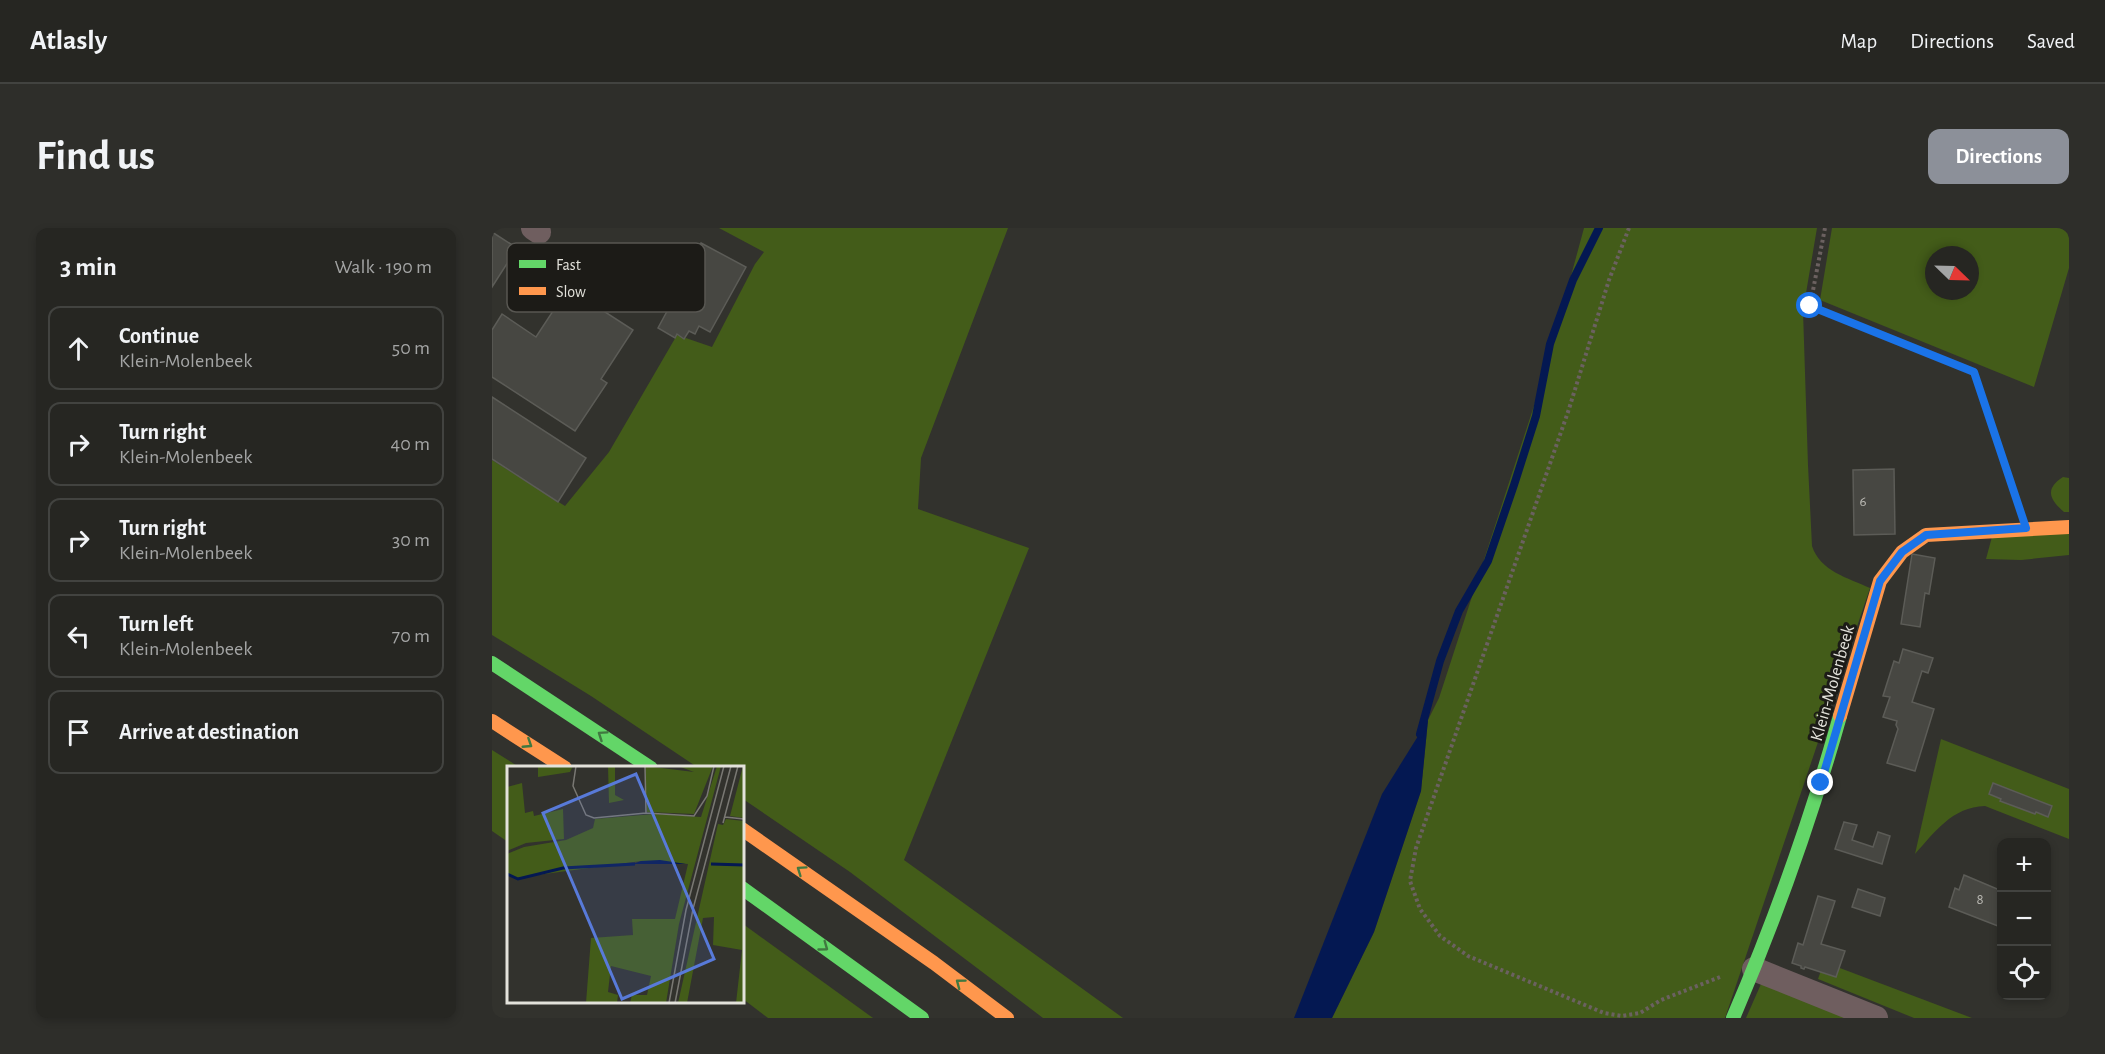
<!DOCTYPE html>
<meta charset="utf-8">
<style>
body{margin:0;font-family:"Alegreya Sans",sans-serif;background:#2e2e2a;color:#f1f3f6}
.controls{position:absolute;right:18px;bottom:18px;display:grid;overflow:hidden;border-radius:12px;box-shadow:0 3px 9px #0003}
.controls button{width:54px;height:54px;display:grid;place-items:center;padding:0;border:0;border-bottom:2px solid #424340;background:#262622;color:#f1f3f6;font:30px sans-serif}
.compass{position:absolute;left:1433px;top:18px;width:54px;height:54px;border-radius:50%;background:#262622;box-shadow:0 3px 9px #0003;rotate:113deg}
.stop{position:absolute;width:18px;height:18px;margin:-14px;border:4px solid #1a73e8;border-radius:50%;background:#fff}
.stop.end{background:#1a73e8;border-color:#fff;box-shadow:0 2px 6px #0008}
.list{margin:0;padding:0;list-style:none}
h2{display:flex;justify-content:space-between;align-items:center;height:78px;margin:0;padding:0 24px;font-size:26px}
h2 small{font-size:20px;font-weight:400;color:#a4a5a5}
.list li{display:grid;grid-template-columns:39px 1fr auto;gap:18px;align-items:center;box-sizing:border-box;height:84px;margin:0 12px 12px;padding:0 12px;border:2px solid #424340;border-radius:12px}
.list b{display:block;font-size:22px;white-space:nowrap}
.list p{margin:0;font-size:20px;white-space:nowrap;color:#a4a5a5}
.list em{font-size:20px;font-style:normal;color:#a4a5a5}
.icon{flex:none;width:33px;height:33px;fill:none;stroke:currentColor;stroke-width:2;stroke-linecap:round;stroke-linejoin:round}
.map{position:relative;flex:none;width:1577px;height:790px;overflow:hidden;border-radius:12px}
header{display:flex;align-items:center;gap:36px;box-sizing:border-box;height:84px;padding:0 30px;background:#262622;border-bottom:2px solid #424340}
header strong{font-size:28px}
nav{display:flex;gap:33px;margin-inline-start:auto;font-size:21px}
.intro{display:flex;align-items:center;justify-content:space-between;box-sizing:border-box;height:144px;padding:0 36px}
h1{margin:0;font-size:42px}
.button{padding:15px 27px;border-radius:12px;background:#8c9099;color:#fff;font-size:21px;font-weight:700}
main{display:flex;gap:36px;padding:0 36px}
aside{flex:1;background:#262622;border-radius:12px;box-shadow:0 3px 9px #0003}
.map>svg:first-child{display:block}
.green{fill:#435c19;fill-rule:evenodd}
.water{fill:#041852}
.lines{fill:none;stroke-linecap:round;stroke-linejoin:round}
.stream{stroke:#041852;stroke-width:8}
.building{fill:#474742;stroke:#5c5c57;stroke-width:1.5}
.path{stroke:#6b6160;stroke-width:4;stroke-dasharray:3 3;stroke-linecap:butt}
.street{stroke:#6f5e5f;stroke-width:24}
.fast{stroke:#63d668;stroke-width:14}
.slow{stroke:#ff974d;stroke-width:14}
.oneway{stroke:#407840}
.route{stroke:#1a73e8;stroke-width:8}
.labels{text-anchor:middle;stroke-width:6;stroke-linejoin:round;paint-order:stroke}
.number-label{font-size:15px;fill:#bcbbb5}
.street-label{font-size:18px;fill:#e3e2db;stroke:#1c1b17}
.inset-river{fill:none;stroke:#041852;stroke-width:3}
.inset-road{fill:none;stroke:#797873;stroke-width:1.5}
.view{fill:#587ad9;fill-opacity:0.15;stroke:#587ad9;stroke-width:3}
.inset-edge{fill:none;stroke:#e3e2db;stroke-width:3}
.key{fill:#1c1b17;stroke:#585752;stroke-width:1.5}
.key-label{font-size:16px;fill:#e3e2db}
</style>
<header>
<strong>Atlasly</strong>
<nav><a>Map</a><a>Directions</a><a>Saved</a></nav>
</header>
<div class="intro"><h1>Find us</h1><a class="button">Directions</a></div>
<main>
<aside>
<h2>3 min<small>Walk · 190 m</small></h2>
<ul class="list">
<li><svg class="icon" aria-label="ahead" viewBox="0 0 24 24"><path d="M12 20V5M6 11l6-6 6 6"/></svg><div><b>Continue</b><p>Klein-Molenbeek</p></div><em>50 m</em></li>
<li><svg class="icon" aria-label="right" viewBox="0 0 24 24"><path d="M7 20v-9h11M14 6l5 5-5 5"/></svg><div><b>Turn right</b><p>Klein-Molenbeek</p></div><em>40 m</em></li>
<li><svg class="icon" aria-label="right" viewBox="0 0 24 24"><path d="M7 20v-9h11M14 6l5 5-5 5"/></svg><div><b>Turn right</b><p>Klein-Molenbeek</p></div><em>30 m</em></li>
<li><svg class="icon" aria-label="left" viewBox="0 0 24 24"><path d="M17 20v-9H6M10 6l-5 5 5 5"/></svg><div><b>Turn left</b><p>Klein-Molenbeek</p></div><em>70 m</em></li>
<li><svg class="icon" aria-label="arrive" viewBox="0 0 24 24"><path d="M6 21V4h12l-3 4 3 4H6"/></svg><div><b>Arrive at destination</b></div></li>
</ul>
</aside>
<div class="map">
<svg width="1577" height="790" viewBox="0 0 1577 790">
<rect width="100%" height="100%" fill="#32322d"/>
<g class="green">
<path d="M227,0h289l-87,230 -3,51 111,39 -125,312 219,158h-80l-193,-146 -107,-73 -1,-31 -45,-1 -106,-71 -99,-61v-175l73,46 44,-54 68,-117 35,12 43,-83 9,-12z"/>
<path d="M1092,0h233l-14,83 5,154 4,81c8,25 36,32 58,42l-145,430h-393l42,-86 47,-141 7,-71 11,-22 105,-323z"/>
<path d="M1340,0h237v40l-35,119 -214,-87zM1442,27h36v36h-36z"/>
<path d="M1571,249l6,1v34h-5c-14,-12 -20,-23 -1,-35z"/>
<path d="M1577,302v25l-48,5 -35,-1 7,-26z"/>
<path d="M1449,511l128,50v50l-84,-33c-33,1 -50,26 -70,48z"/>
<path d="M0,522l27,17 -11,1v74l-16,-11z"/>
<path d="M251,696l130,94h-105l-25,-19z"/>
<path d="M1332,734l148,56h-58l-96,-39z"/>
<path d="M1269,756l107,34h-122z"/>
</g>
<path class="water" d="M936,492l-7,71 -47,141 -42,86h-38l88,-224z"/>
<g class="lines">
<path class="stream" d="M928,506l20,-73 19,-50 29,-50 26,-76 22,-69 14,-72 23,-64 26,-52"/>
</g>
<g class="building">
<path d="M0,4l25,16 -25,39z"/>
<path d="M47,14l64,43 -8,14 13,8 -3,5 28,18 -32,49 6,4 -32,48 -83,-54v-47l10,-16 34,23 21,-32 -42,-27z"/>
<path d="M209,15l45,24 -36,65 -11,-6 -4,8 -6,-3 -5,8 -7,-5 -2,4 -17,-10 20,-37 -3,-2z"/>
<path d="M0,169l94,61 -28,44 -66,-43z"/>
<path d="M1402,241l1,65 -41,1 -1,-65z"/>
<path d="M1420,326l23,4 -6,36 -4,-1 -5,34 -19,-3z"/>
<path d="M1411,421l30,9 -5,15 -6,-2 -10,31 22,7 -19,62 -28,-8 11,-34 -2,-4 1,-4 -14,-4 7,-20 -7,-1 11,-35 5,2z"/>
<path d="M1501,555l59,23 -4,11 -12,-5 -1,2 -35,-13 1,-2 -12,-5z"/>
<path d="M1352,594l13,3 -5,15 21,7 5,-15 12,4 -8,28 -47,-15z"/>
<path d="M1472,647l38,16v26l-4,9 -49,-19 6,-19 4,2z"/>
<path d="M1366,661l27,9 -5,18 -28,-9z"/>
<path d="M1326,668l17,5 -14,43 24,7 -9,26 -31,-10 -1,2 -3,-1v-2l-9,-3 6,-20 5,2z"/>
</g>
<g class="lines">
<g class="path">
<path d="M1137,0l-20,52 -41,132 -152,436 -6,33 10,28 20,27 28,20 136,57 18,3 18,-3 21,-13 59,-23"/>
<path d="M1333,0l-15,78 164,66 43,129"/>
</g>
<g class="street">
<path d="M41,0l6,4"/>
<path d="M1262,741l122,49"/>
</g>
<g class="fast">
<path d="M0,435l159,105"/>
<path d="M250,660l180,130"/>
<path d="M1241,790c42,-98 78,-199 107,-302"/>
</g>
<g class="slow">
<path d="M1348,488l40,-135 22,-29 24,-17 143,-8"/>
<path d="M0,493l73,47"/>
<path d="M250,601l192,134 73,55"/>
</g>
</g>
<defs><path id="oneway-chevron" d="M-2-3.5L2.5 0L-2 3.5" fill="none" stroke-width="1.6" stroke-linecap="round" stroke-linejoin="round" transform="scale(1.5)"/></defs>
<g class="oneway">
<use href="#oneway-chevron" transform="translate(110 507) rotate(-146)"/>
<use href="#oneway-chevron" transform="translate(36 516) rotate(33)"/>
<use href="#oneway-chevron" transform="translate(309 642) rotate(-145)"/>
<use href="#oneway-chevron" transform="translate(332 719) rotate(36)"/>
<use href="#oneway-chevron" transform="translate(468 755) rotate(-143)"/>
</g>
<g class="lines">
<path class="route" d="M1318,78l164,66 52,156 -100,7 -24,17 -22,29 -59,202"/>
</g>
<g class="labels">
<g class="number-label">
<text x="1371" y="278">6</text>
<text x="1488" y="676">8</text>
</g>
<g class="street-label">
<text transform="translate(1340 455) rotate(-74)" y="6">Klein-Molenbeek</text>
</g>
</g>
<g transform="translate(15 538)">
<rect width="237" height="237" fill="#32322d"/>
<path d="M31,0h35l-3,6 -32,5zM101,0h7v29l9,5 -15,3zM138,0l49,6 -16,-6h35l-19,48 -47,-2zM210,0h4l-42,158 -13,79h-36l2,-8h15l4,-19 -40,-10 -3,26 10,3 -1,8h-31l5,-65 42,-3 -1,-16h43l13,-55 -47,-3 -126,17 -8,-5v-19l17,-7 42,-7 27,-12 2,-9 59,-5 47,3zM236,0l1,52 -14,-2zM15,17l3,30 8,-2 1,5 29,-7 1,30 -38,4 -19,8v-64zM219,53l18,2v182h-8l6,-53 -29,-5 1,-28 -11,1 -16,85h-9l40,-179 5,1z" fill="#435c19"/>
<path d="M153,94l26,4h-53l8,-3z" fill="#041852"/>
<path class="inset-river" d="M204,98l33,1M0,108l11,5 45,-11 72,-4"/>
<path class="inset-road" d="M69,0l-3,20 13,29 8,3 52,-5 48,3 13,-20 7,-30M138,0l1,47M218,51l19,2M216,57l15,-57M162,237l17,-93 38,-144M168,237l18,-94 38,-143"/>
<path class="view" d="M129,8l78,185 -92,40 -79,-186z"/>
<rect width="237" height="237" class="inset-edge"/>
</g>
<rect x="15" y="15" width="198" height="69" rx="9" class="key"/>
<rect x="27" y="32" width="27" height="8" fill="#63d668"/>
<rect x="27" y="59" width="27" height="8" fill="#ff974d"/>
<g class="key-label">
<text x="64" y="42">Fast</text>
<text x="64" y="69">Slow</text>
</g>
</svg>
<div class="controls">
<button>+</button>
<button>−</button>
<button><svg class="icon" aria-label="locate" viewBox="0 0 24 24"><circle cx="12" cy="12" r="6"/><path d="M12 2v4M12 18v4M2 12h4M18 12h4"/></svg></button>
</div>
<svg class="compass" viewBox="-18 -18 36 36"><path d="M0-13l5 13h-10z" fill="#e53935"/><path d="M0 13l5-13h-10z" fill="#a4a5a5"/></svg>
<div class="stop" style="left:1318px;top:78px"></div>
<div class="stop end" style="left:1329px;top:555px"></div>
</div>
</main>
